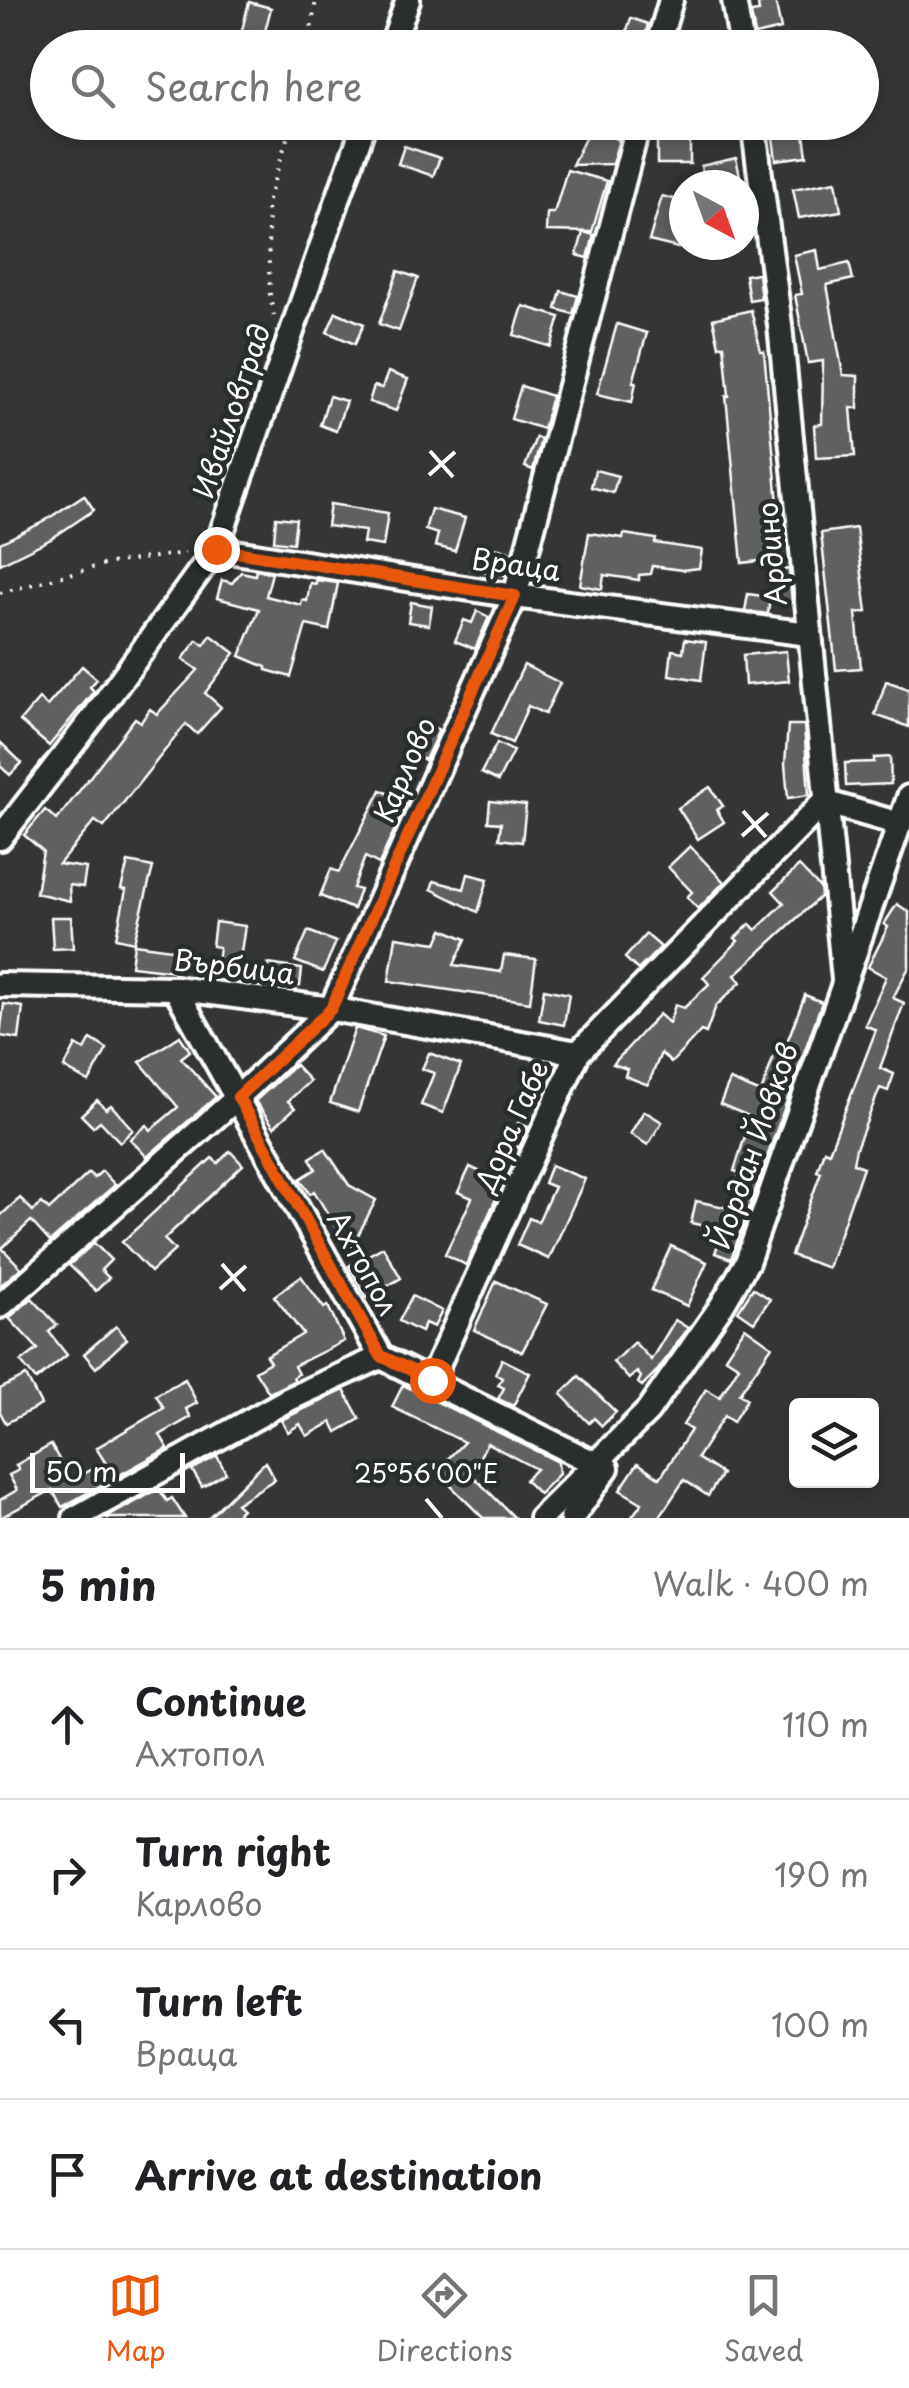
<!DOCTYPE html>
<meta charset="utf-8">
<style>
body{margin:0;font-family:"Playpen Sans",sans-serif;background:#f6f6f6;color:#202124}
.controls{position:absolute;right:30px;bottom:30px;display:grid;overflow:hidden;border-radius:10px;box-shadow:0 5px 15px #0003}
.controls button{width:90px;height:90px;display:grid;place-items:center;padding:0;border:0;border-bottom:2px solid #e0e0e0;background:#fff;color:#202124;font:50px sans-serif}
.compass{position:absolute;left:669px;top:170px;width:90px;height:90px;border-radius:50%;background:#fff;box-shadow:0 5px 15px #0003;rotate:139deg}
.scale{position:absolute;left:30px;bottom:25px;width:155px;box-sizing:border-box;padding-left:10px;border:5px solid #fff;border-top:0;font-size:28px;line-height:35px;white-space:nowrap;color:#fff;-webkit-text-stroke:8px #2a2d2e;paint-order:stroke}
.stop{position:absolute;width:30px;height:30px;margin:-22px;border:8px solid #ea580c;border-radius:50%;background:#fff}
.stop.end{background:#ea580c;border-color:#fff;box-shadow:0 2px 10px #0008}
.list{margin:0;padding:0;list-style:none}
h2{display:flex;justify-content:space-between;align-items:center;height:130px;margin:0;padding:0 40px;font-size:42px}
h2 small{font-size:32px;font-weight:400;color:#757577}
.list li{display:grid;grid-template-columns:65px 1fr auto;gap:30px;align-items:center;box-sizing:border-box;height:150px;padding:0 40px;border-top:2px solid #e0e0e0}
.list b{display:block;font-size:38px;white-space:nowrap}
.list p{margin:0;font-size:32px;white-space:nowrap;color:#757577}
.list em{font-size:32px;font-style:normal;color:#757577}
.icon{flex:none;width:55px;height:55px;fill:none;stroke:currentColor;stroke-width:2;stroke-linecap:round;stroke-linejoin:round}
.map{position:relative;flex:none;width:909px;height:1518px;overflow:hidden}
.search{position:absolute;background:#fff;box-shadow:0 5px 15px #0003;left:30px;right:30px;top:30px;height:110px;display:flex;align-items:center;gap:25px;box-sizing:border-box;padding:0 35px;border-radius:55px;color:#757577;font-size:38px}
.sheet{height:730px;background:#fff}
nav{display:flex;justify-content:space-around;align-items:center;box-sizing:border-box;height:140px;border-top:2px solid #e0e0e0;background:#fff;font-size:28px;color:#757577}
nav a{display:grid;justify-items:center;gap:5px}
nav .on{color:#ea580c}
.map>svg:first-child{display:block}
.building{fill:#5f6162;stroke:#fff;stroke-width:2.5}
.lines{fill:none;stroke-linecap:round;stroke-linejoin:round}
.street-casing{stroke:#fff;stroke-width:30}
.path{stroke:#fff;stroke-width:4;stroke-dasharray:2.5 8;stroke-linecap:butt}
.street{stroke:#2a2d2e;stroke-width:22}
.route{stroke:#ea580c;stroke-width:12}
.ticks{fill:none;stroke:#fff;stroke-width:4}
.labels{text-anchor:middle;stroke-width:9;stroke-linejoin:round;paint-order:stroke}
.street-label{font-size:28px;fill:#fff;stroke:#2a2d2e}
.ticks-label{font-size:25px;text-anchor:middle;fill:#fff;stroke:#2a2d2e;stroke-width:9;stroke-linejoin:round;paint-order:stroke}
</style>
<div class="map">
<svg width="909" height="1518" viewBox="0 0 909 1518">
<rect width="100%" height="100%" fill="#333536"/>
<filter id="ink" filterUnits="userSpaceOnUse"><feTurbulence type="fractalNoise" baseFrequency=".01" numOctaves="2"/><feDisplacementMap in="SourceGraphic" scale="20" xChannelSelector="R" yChannelSelector="G"/><feConvolveMatrix kernelMatrix="1 2 1 2 8 2 1 2 1" color-interpolation-filters="sRGB"/></filter>
<g filter="url(#ink)">
<g class="building">
<path d="M775,0l6,29 -26,6 -4,-22 8,-1 -1,-8z"/>
<path d="M249,2l22,6 -9,35 -22,-5z"/>
<path d="M631,18l17,6 -4,15 -18,-6z"/>
<path d="M591,126l28,14 -7,24 -40,1z"/>
<path d="M803,126l4,30 -31,4 -4,-30z"/>
<path d="M690,140v24h-33v-23z"/>
<path d="M404,146l36,12 -7,18 -35,-12z"/>
<path d="M736,158l6,27h-37l-4,-19z"/>
<path d="M567,170l40,11 -15,51 -46,-1 1,-18h7z"/>
<path d="M836,181l5,30 -42,7 -6,-29z"/>
<path d="M662,196l22,6v25l-6,21 -29,-7z"/>
<path d="M583,232l11,3 -6,23 -11,-3z"/>
<path d="M817,250l3,20 29,-7 4,16 -26,6 16,90 15,1v32h-7l4,48 -39,2 -2,-33 8,-1 1,-63 -15,2 -13,-68 7,-1 -8,-39z"/>
<path d="M398,271l20,7 -19,53 -20,-7z"/>
<path d="M758,273l3,25 -12,2 -4,-25z"/>
<path d="M561,291l17,5 -5,18 -17,-5z"/>
<path d="M523,306l37,11 -9,30 -37,-12z"/>
<path d="M751,310l10,41h3l19,207 -41,5 -16,-167h3l-5,-51 -5,1 -6,-27z"/>
<path d="M336,312l28,12 -9,20 -28,-12z"/>
<path d="M617,324l30,9 -14,49h3l-4,20 -35,-8z"/>
<path d="M388,372l20,7 -12,32 -27,-9 5,-16 8,2z"/>
<path d="M521,386l31,10 -9,33 -32,-10z"/>
<path d="M329,396l17,5 -10,30 -16,-6z"/>
<path d="M536,437l5,2 -8,31 -8,-3z"/>
<path d="M595,470l23,6 -5,17 -22,-6z"/>
<path d="M84,495l10,15 -43,29 -51,25v-21l43,-21z"/>
<path d="M330,504l58,9 -5,33 -20,-3 2,-12 -38,-5z"/>
<path d="M431,509l34,9 -10,33 -20,-5 3,-12 -13,-4z"/>
<path d="M276,517l20,2 -3,24 -19,-2z"/>
<path d="M856,528l11,84 -11,1 5,55 -25,2 -15,-137z"/>
<path d="M589,533l34,5 1,-4 32,5 -1,4 47,7 -3,18 -17,2 -30,-4 -2,8 -11,1v5l-35,-5 -2,14 -22,-4z"/>
<path d="M474,544l35,7 -4,24 -35,-6z"/>
<path d="M789,569l3,34 -10,2 -6,-34z"/>
<path d="M256,570l16,3 -6,23 35,9 1,-5 5,1 3,-18 6,1v-4l22,3 -9,47 -23,-5 -15,52 -25,-7v-3l-26,-11 19,-47 -42,-11 5,-18 10,3 9,-11 14,3z"/>
<path d="M748,594l22,3 -2,17 -23,-3z"/>
<path d="M411,602l21,4 -3,19 -21,-3z"/>
<path d="M477,611l12,6 -14,32 -20,-8 9,-21 8,3z"/>
<path d="M211,635l24,18 -30,40 16,14 -24,27 -11,-10 -82,103 -9,-6 -36,43 27,4 -3,19 -14,-2 1,16 -34,-8 7,-42 -19,-16 21,-25 12,10 78,-102 6,4 9,-13 7,5 41,-44 -15,-11 14,-19 7,5z"/>
<path d="M685,639l21,3 -5,38 -32,-5 3,-25 11,2z"/>
<path d="M786,651l3,30 -44,4 -2,-30z"/>
<path d="M524,665l36,18 -15,31 -17,-8 -16,37 -21,-9z"/>
<path d="M82,666l15,13 -7,8 4,4 -45,55 -29,-25 19,-22 8,7z"/>
<path d="M886,681l23,8v38l-34,-12z"/>
<path d="M423,723l16,7 -14,30 -10,-5 4,-8 -6,-3z"/>
<path d="M788,725h16l5,70 -21,3 -3,-34z"/>
<path d="M0,742l22,21 -12,12 -10,-9z"/>
<path d="M497,743l16,8 -15,30 -17,-8z"/>
<path d="M890,757l1,27 -45,2 -1,-23 29,-1v-4z"/>
<path d="M396,787l15,7 -32,70 -14,-7 -12,31 7,2 -7,19 -33,-13 11,-27 8,3 42,-82 11,5z"/>
<path d="M710,787l13,19 -6,4 7,12 -26,17 -20,-31z"/>
<path d="M490,801l36,4 -4,37 -23,-3 2,-16 -13,-1z"/>
<path d="M690,846l34,36 -26,27 -11,-12 5,-5 -24,-25z"/>
<path d="M128,862l25,5 -19,75 -18,-4 10,-48 -5,-1z"/>
<path d="M799,866l21,22 1,8 -86,79 6,7 -25,24 -10,27 -5,-2 -30,32 -10,-10 -13,32 -23,-9 2,-7 -14,-5 46,-50 10,9 6,-18 9,3 25,-24 -6,-7 35,-36 -3,-3 15,-14 6,6 28,-27 -11,-12z"/>
<path d="M468,874l20,5 -10,33 -47,-23 3,-8 30,8z"/>
<path d="M897,904l12,8v55l-16,31 11,5 -24,65 14,6 -6,17 -8,-3 -24,60 -3,15 10,4 -35,101 -37,-13 30,-83 -4,-1 7,-21 5,2 47,-122 -11,-5 21,-48 -18,-10 20,-40 -4,-3z"/>
<path d="M51,917h20l2,31 -20,1z"/>
<path d="M215,922l30,4 -6,39 -22,-4 2,-14 -7,-1z"/>
<path d="M443,929l23,10 -12,26 47,7 3,-17 32,4 -6,43 -141,-21 7,-44 41,6z"/>
<path d="M308,931l28,11 -13,30 -28,-11z"/>
<path d="M646,934l15,13 -23,23 -13,-12z"/>
<path d="M134,944l45,6 -3,21 -45,-5z"/>
<path d="M268,964l34,5 -2,17 -34,-4z"/>
<path d="M544,989l25,5 -5,31 -25,-5z"/>
<path d="M805,995l17,7 -91,257 -16,-6 8,-23 -32,-7 5,-22 33,7 11,-35 -6,-2 17,-54 -31,-13 10,-24 31,13 17,-49 7,3z"/>
<path d="M4,1004l19,3 -4,32 -19,-3z"/>
<path d="M355,1028l29,8 -26,76 -28,-9z"/>
<path d="M180,1036l10,15 -9,7 35,39 -69,60 -17,-18 17,-14 4,5 27,-23 -38,-45z"/>
<path d="M91,1039l16,10 -18,33 -25,-14 12,-23 9,5z"/>
<path d="M429,1053l32,12 -18,48 -22,-8 13,-32 -12,-4z"/>
<path d="M295,1065l15,16 -22,20 7,7 -21,19 -19,-26z"/>
<path d="M97,1100l9,9 5,-4 22,25 -13,12 -20,-21 -7,6 -12,-12z"/>
<path d="M644,1111l18,11 -14,23 -18,-11z"/>
<path d="M518,1123l10,4 -9,21 -10,-4z"/>
<path d="M325,1149l24,36 27,15 -26,51 -36,-60 -4,3 -10,-15 16,-10 -6,-11z"/>
<path d="M230,1151l13,14 -79,74 11,11 -24,22 -29,-30 90,-84 6,5z"/>
<path d="M551,1165l34,14 -36,80 -32,-14 12,-27 9,4 16,-35 -10,-4z"/>
<path d="M470,1167l24,11 -4,8 10,4 -34,75 -21,-11 27,-56 -14,-6z"/>
<path d="M102,1171l13,14 -65,57 -19,-21 -29,27 19,20 -21,18v-70l20,-18 13,13 9,-8 7,7 40,-37 5,5z"/>
<path d="M94,1243l17,17 -10,10 8,8 -13,13 -27,-26z"/>
<path d="M671,1246l36,16 -20,44 -36,-16z"/>
<path d="M383,1247l18,31 -34,20 -18,-32z"/>
<path d="M301,1276l23,32 4,-2 16,35 -50,25 4,8 -5,3 2,3 -26,13 -14,-22 15,-9 -4,-6 37,-22 -29,-38z"/>
<path d="M496,1281l51,23 -25,48 -48,-22z"/>
<path d="M753,1288l17,11 -16,23 -16,-11z"/>
<path d="M412,1296l30,15 -8,16 -9,-4 -4,9 -22,-11z"/>
<path d="M32,1298l25,27 -8,7 18,23 -31,25 -15,-18 17,-13 -29,-31z"/>
<path d="M675,1320l13,8 -30,42 -16,16 -4,-3 3,-6 -4,-5 -8,7 -16,-17 21,-20 17,18z"/>
<path d="M116,1326l11,13 -31,29 -12,-14z"/>
<path d="M745,1327l27,19 -33,48 8,5 -14,23 -9,-6 -27,42 25,16 -14,22 -24,-16 -25,38h-28l11,-15 -22,-13 18,-27 22,15 31,-48 -8,-5 23,-36 14,8 19,-31 -14,-9z"/>
<path d="M502,1359l28,14 -17,33 -15,-7 6,-11 -6,-3 4,-7 -7,-4z"/>
<path d="M26,1376l15,29 -35,18 -6,-11v-23z"/>
<path d="M579,1376l37,36 -14,14 -8,-8 -5,5 -28,-29z"/>
<path d="M185,1379l12,24 -11,6 5,8 -31,18 8,13 -106,59 -10,-17 -52,28v-18l17,-10 -8,-15 10,-5 -3,-5 35,-20 20,36 34,-19 -9,-14 68,-40 -8,-13z"/>
<path d="M403,1385l155,77 1,12 -20,20 -14,-14 11,-11 -49,-26 -16,31 44,44h-32l-47,-47 28,-29 -72,-35z"/>
<path d="M344,1390l16,29 -23,13 -5,-10 -25,14 -7,-12 -12,8 -7,-12z"/>
<path d="M217,1456l9,17 -24,14 -10,-17z"/>
<path d="M265,1462l10,17 -39,25 6,5 -9,9h-25z"/>
<path d="M159,1489l8,12 5,-3 13,20h-79z"/>
</g>
<g class="lines">
<defs>
<g id="street">
<path d="M734,0l8,48"/>
<path d="M391,48l17,-48"/>
<path d="M657,48l14,-48"/>
<path d="M753,122l27,203 64,655"/>
<path d="M216,549l299,47 294,38"/>
<path d="M0,838l96,-124 120,-165 149,-427"/>
<path d="M0,985l175,3 156,21 247,44"/>
<path d="M175,988l206,369 215,107"/>
<path d="M0,1306l238,-209 93,-88 184,-413 124,-474"/>
<path d="M431,1380l147,-327 246,-251 76,22"/>
<path d="M75,1518l212,-118 94,-43"/>
<path d="M541,1518l107,-107 74,-106 25,-43 162,-465"/>
<path d="M572,1518l35,-50"/>
</g>
</defs>
<use href="#street" class="street-casing"/>
<g class="path">
<path d="M308,48l8,-48"/>
<path d="M274,316l-4,-21 -3,-91 25,-82"/>
<path d="M0,593l110,-30 75,-10"/>
</g>
<use href="#street" class="street"/>
</g>
</g>
<g class="lines" filter="url(#ink)">
<path class="route" d="M216,549l299,47 -184,413 -93,88 143,259 51,24"/>
</g>
<path class="ticks" d="M430,451l23,26M429,475l26,-23M743,811l23,26M742,836l26,-23M222,1264l23,27M220,1289l26,-23M426,1499l16,19"/>
<g class="labels">
<g class="street-label">
<text transform="translate(232 411) rotate(-71)" y="10">Ивайловград</text>
<text transform="translate(772 554) rotate(-95)" y="10">Ардино</text>
<text transform="translate(516 565) rotate(8)" y="10">Враца</text>
<text transform="translate(405 770) rotate(-66)" y="10">Карлово</text>
<text transform="translate(234 967) rotate(7)" y="10">Върбица</text>
<text transform="translate(512 1126) rotate(-66)" y="10">Дора Габе</text>
<text transform="translate(754 1146) rotate(-71)" y="10">Йордан Йовков</text>
<text transform="translate(363 1263) rotate(61)" y="10">Ахтопол</text>
</g>
</g>
<g class="ticks-label">
<text x="426" y="1483">25°56'00"E</text>
</g>
</svg>
<div class="controls">
<button><svg class="icon" aria-label="layers" viewBox="0 0 24 24"><path d="M12 4l9 5-9 5-9-5zM3 14l9 5 9-5"/></svg></button>
</div>
<svg class="compass" viewBox="-18 -18 36 36"><path d="M0-13l5 13h-10z" fill="#e53935"/><path d="M0 13l5-13h-10z" fill="#757577"/></svg>
<div class="scale">50 m</div>
<div class="stop" style="left:432px;top:1380px"></div>
<div class="stop end" style="left:216px;top:549px"></div>
<div class="search"><svg class="icon" aria-label="search" viewBox="0 0 24 24"><circle cx="10" cy="10" r="6"/><path d="M15 15l6 6"/></svg>Search here</div>
</div>
<section class="sheet">
<h2>5 min<small>Walk · 400 m</small></h2>
<ul class="list">
<li><svg class="icon" aria-label="ahead" viewBox="0 0 24 24"><path d="M12 20V5M6 11l6-6 6 6"/></svg><div><b>Continue</b><p>Ахтопол</p></div><em>110 m</em></li>
<li><svg class="icon" aria-label="right" viewBox="0 0 24 24"><path d="M7 20v-9h11M14 6l5 5-5 5"/></svg><div><b>Turn right</b><p>Карлово</p></div><em>190 m</em></li>
<li><svg class="icon" aria-label="left" viewBox="0 0 24 24"><path d="M17 20v-9H6M10 6l-5 5 5 5"/></svg><div><b>Turn left</b><p>Враца</p></div><em>100 m</em></li>
<li><svg class="icon" aria-label="arrive" viewBox="0 0 24 24"><path d="M6 21V4h12l-3 4 3 4H6"/></svg><div><b>Arrive at destination</b></div></li>
</ul>
</section>
<nav>
<a class="on"><svg class="icon" aria-label="map" viewBox="0 0 24 24"><path d="M3 6l6-2 6 2 6-2v14l-6 2-6-2-6 2zM9 4v14M15 6v14"/></svg>Map</a>
<a><svg class="icon" aria-label="directions" viewBox="0 0 24 24"><path d="M12 3l9 9-9 9-9-9zM9 14v-3h6M13 9l2 2-2 2"/></svg>Directions</a>
<a><svg class="icon" aria-label="saved" viewBox="0 0 24 24"><path d="M7 4h10v16l-5-4-5 4z"/></svg>Saved</a>
</nav>
